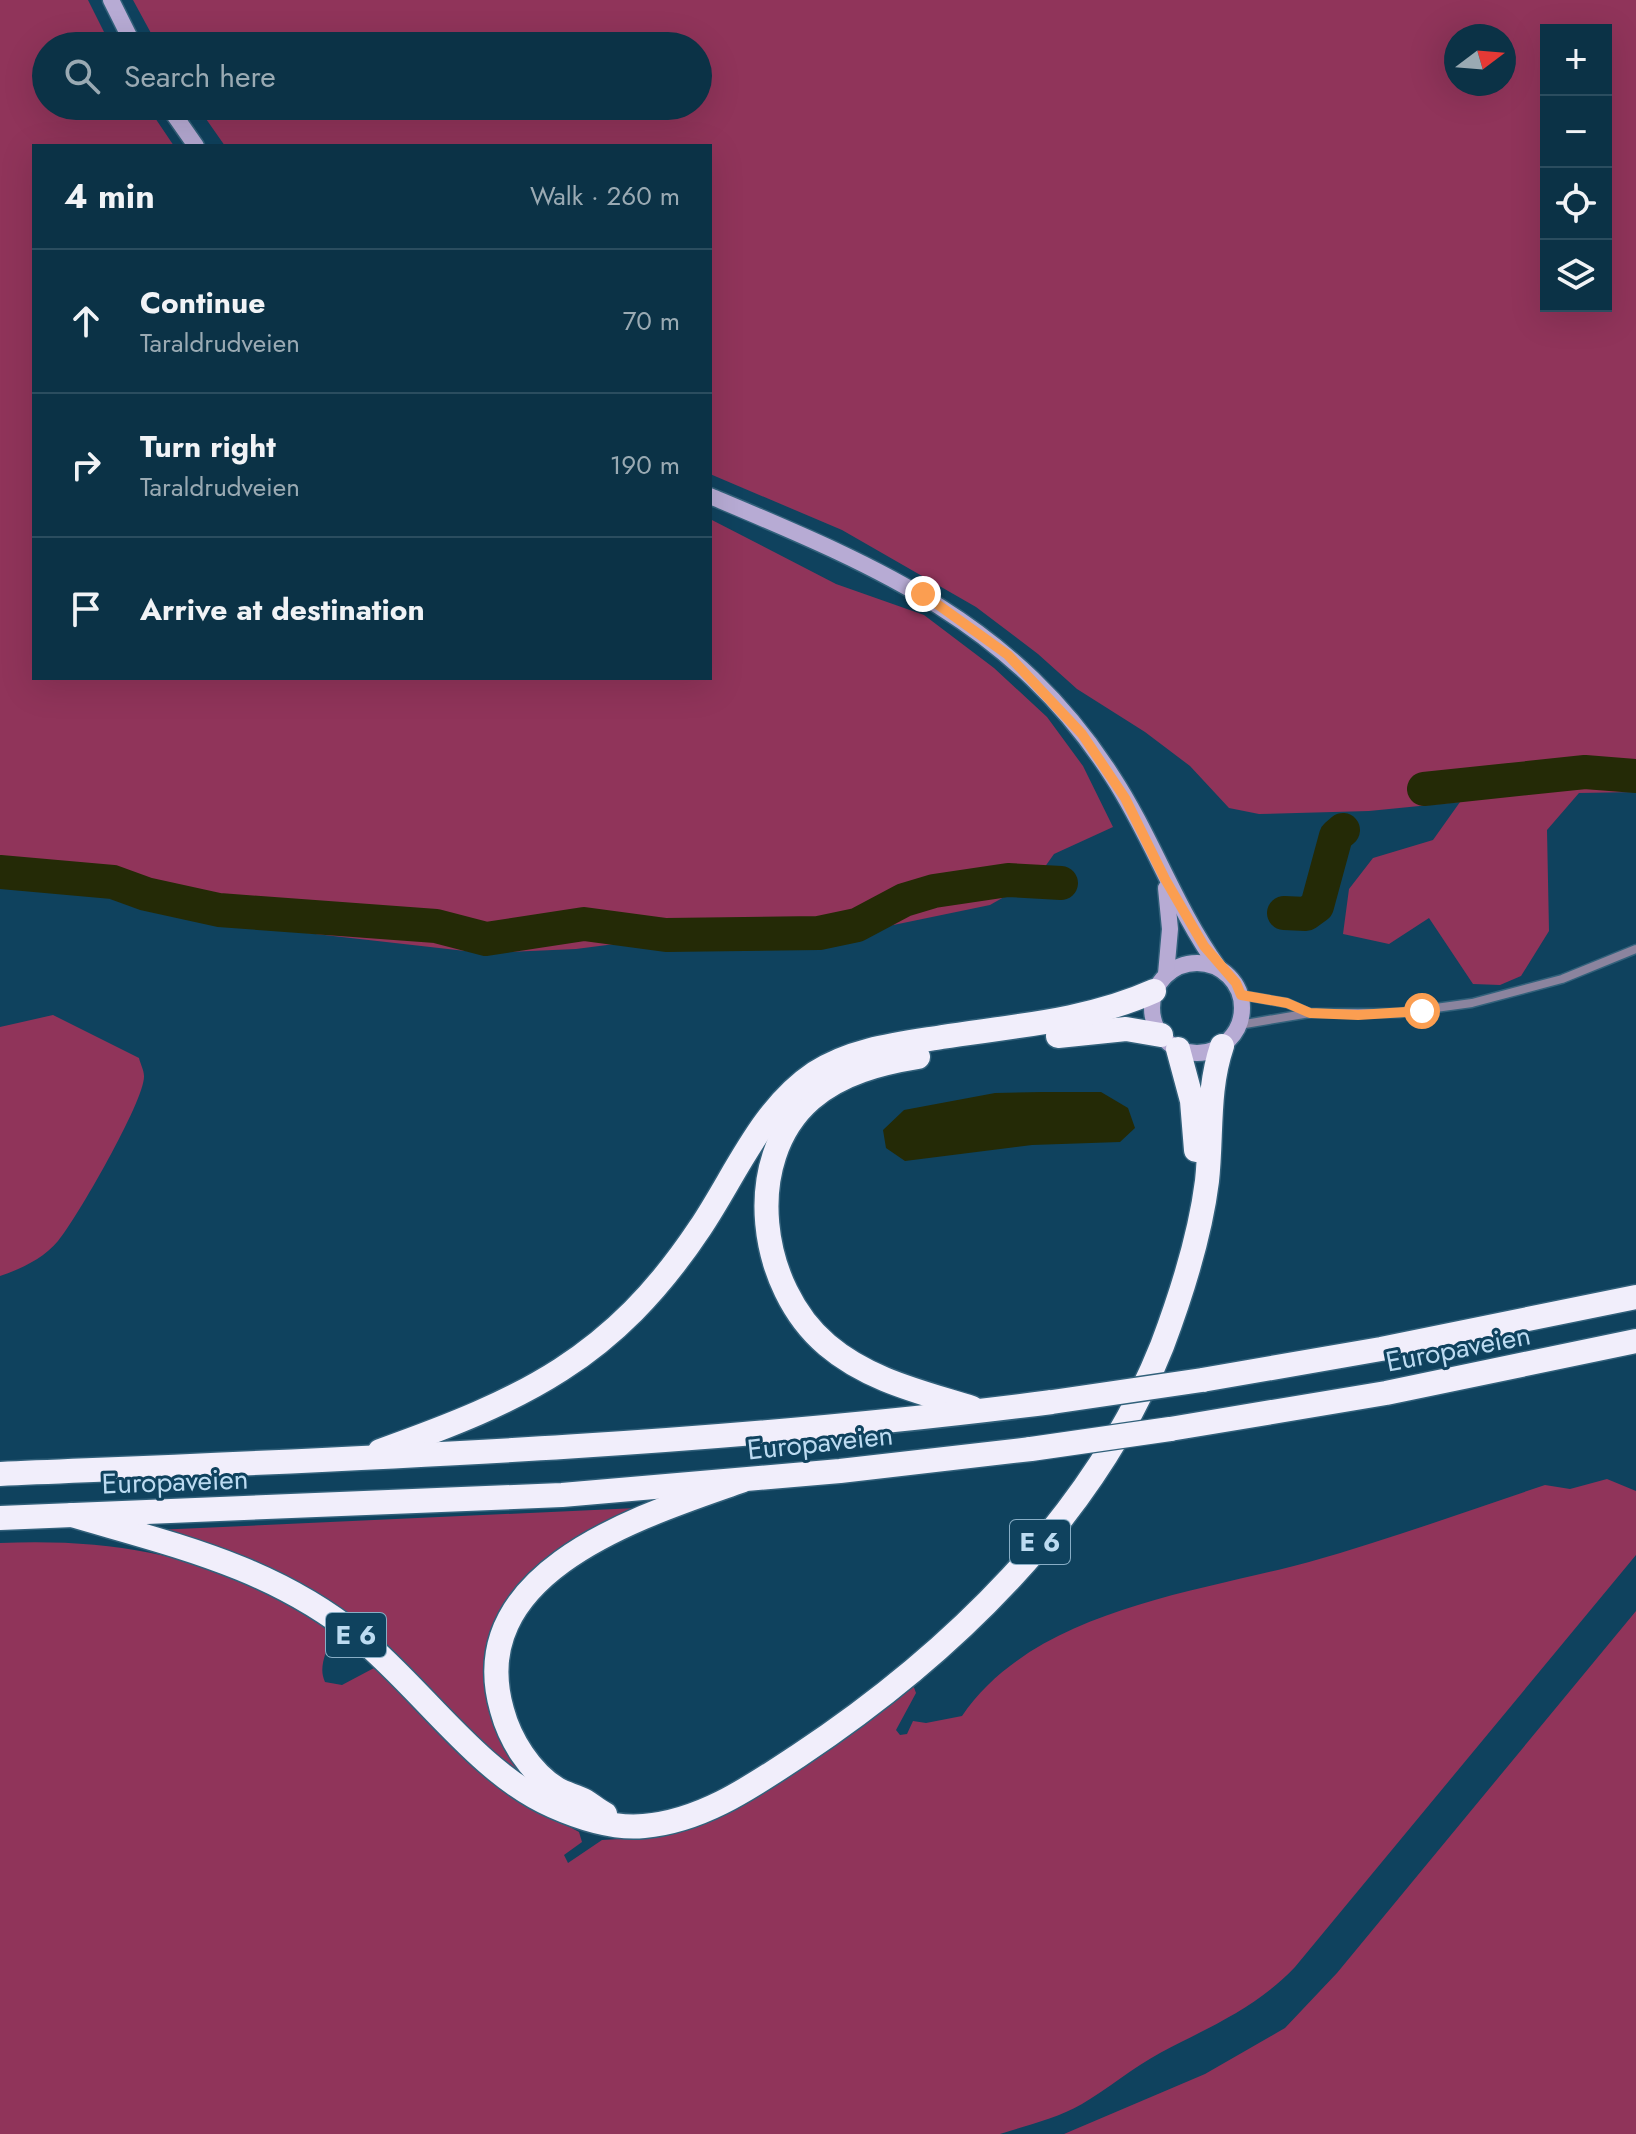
<!DOCTYPE html>
<meta charset="utf-8">
<style>
body{margin:0;font-family:Jost,sans-serif;background:#193e51;color:#f1f3f6}
.controls{position:absolute;right:24px;top:24px;display:grid;overflow:hidden;border-radius:0px;box-shadow:0 8px 32px #0002}
.controls button{width:72px;height:72px;display:grid;place-items:center;padding:0;border:0;border-bottom:2px solid #2b4d5f;background:#0b3246;color:#f1f3f6;font:40px sans-serif}
.compass{position:absolute;left:1444px;top:24px;width:72px;height:72px;border-radius:50%;background:#0b3246;box-shadow:0 8px 32px #0002;rotate:74deg}
.stop{position:absolute;width:24px;height:24px;margin:-18px;border:6px solid #fb9e51;border-radius:50%;background:#fff}
.stop.end{background:#fb9e51;border-color:#fff;box-shadow:0 2px 8px #0008}
.list{margin:0;padding:0;list-style:none}
h2{display:flex;justify-content:space-between;align-items:center;height:104px;margin:0;padding:0 32px;font-size:34px}
h2 small{font-size:26px;font-weight:400;color:#9aaab3}
.list li{display:grid;grid-template-columns:52px 1fr auto;gap:24px;align-items:center;box-sizing:border-box;height:144px;padding:0 32px;border-top:2px solid #2b4d5f}
.list b{display:block;font-size:30px;white-space:nowrap}
.list p{margin:0;font-size:26px;white-space:nowrap;color:#9aaab3}
.list em{font-size:26px;font-style:normal;color:#9aaab3}
.icon{flex:none;width:44px;height:44px;fill:none;stroke:currentColor;stroke-width:2;stroke-linecap:round;stroke-linejoin:round}
.map{position:relative;flex:none;width:1636px;height:2134px;overflow:hidden}
.search{position:absolute;background:#0b3246;box-shadow:0 8px 32px #0002;left:32px;top:32px;width:680px;height:88px;display:flex;align-items:center;gap:20px;box-sizing:border-box;padding:0 28px;border-radius:44px;color:#9aaab3;font-size:30px}
.panel{position:absolute;background:#0b3246;box-shadow:0 8px 32px #0002;left:32px;top:144px;width:680px;height:536px;border-radius:0px}
.map>svg:first-child{display:block}
.green{fill:#90345a;fill-rule:evenodd}
.water{fill:#242a06}
.lines{fill:none;stroke-linecap:round;stroke-linejoin:round}
.river{stroke:#242a06;stroke-width:34}
.minor-casing{stroke:#32617b;stroke-width:11}
.secondary-casing{stroke:#32617b;stroke-width:19}
.motorway-casing{stroke:#32617b;stroke-width:27}
.minor{stroke:#8b849e;stroke-width:8}
.secondary{stroke:#b7abd4;stroke-width:16}
.motorway{stroke:#f1eefb;stroke-width:24}
.motorway-bridge-casing{stroke:#32617b;stroke-width:27;stroke-linecap:butt}
.motorway-bridge{stroke:#f1eefb;stroke-width:24}
.route{stroke:#fb9e51;stroke-width:10}
.labels{text-anchor:middle;stroke-width:6;stroke-linejoin:round;paint-order:stroke}
.shield{fill:#0f425e;stroke:#88adc5;stroke-width:2}
.shield-label{font-size:26px;font-weight:bold;fill:#bcdbf1}
.street-label{font-size:28px;fill:#bcdbf1;stroke:#0f425e}
</style>
<div class="map">
<svg width="1636" height="2134" viewBox="0 0 1636 2134">
<rect width="100%" height="100%" fill="#0f425e"/>
<g class="green">
<path d="M0,0h88l23,46h-65v60h101l27,40h-140v532h676v-159l126,65 88,31 70,53 53,49 36,49 30,61 -59,27 -17,24 -47,27 -145,30 -99,9 -108,-3 -62,8 -93,4 -194,-22 -289,-54z"/>
<path d="M133,0h1503v792l-57,1 -32,37 2,101 -28,45 -21,9 -27,-1 -44,-66 -40,26 -46,-10 6,-45 24,-31 60,-18 27,-38 -91,9 -110,3 -30,-6 -39,-42 -45,-34 -68,-43 -39,-35 -62,-47 -134,-77 -132,-56v-328h-485l-28,-40h501v-60h-540zM1606,30v276h-60v-276zM1456,36h48v48h-48z"/>
<path d="M53,1015l86,43c1,5 5,12 5,18 1,24 -68,144 -86,165 -14,17 -37,28 -58,35v-249z"/>
<path d="M1607,1479l29,12v64l-341,412c-39,41 -86,60 -135,86 -28,15 -52,36 -78,51 -26,15 -55,21 -82,30h-1000v-591c125,-5 221,15 327,85 6,20 -11,35 -2,54l17,3 32,-17 135,126 70,38 3,10 -18,13 4,8 34,-23 55,-3 18,-5 237,-150 4,11 -20,37 4,5 7,-1 6,-13 13,2 36,-7c72,-106 233,-123 347,-154 79,-22 158,-51 236,-77l25,4z"/>
<path d="M637,1508l-61,34 -85,113 43,126 -14,-3 -152,-143 -213,-105z"/>
<path d="M1636,1611v523h-572l141,-60 80,-46 52,-55z"/>
</g>
<path class="water" d="M1042,1092h59l27,16 7,20 -15,14 -88,3 -127,16 -19,-13 -3,-18 21,-20 91,-17z"/>
<g class="lines">
<g class="river">
<path d="M1424,789l161,-17 51,4"/>
<path d="M0,872l113,10 33,12 73,16 217,16 50,13 98,-15 82,11 153,-2 38,-8 47,-25 30,-9 74,-11 53,3"/>
<path d="M1284,913l22,1 11,-8 19,-70 7,-6"/>
</g>
<defs>
<g id="minor">
<path d="M1241,995l46,8 22,10"/>
<path d="M1239,1025l71,-12h89l73,-10 90,-24 74,-30"/>
</g>
<g id="secondary">
<path d="M111,0l23,46"/>
<path d="M168,106l28,40"/>
<path d="M710,496c161,68 303,125 402,280 40,61 63,131 106,191"/>
<circle cx="1197" cy="1008" r="45"/>
<path d="M1166,974l4,-45 -4,-41"/>
</g>
<g id="motorway">
<path d="M1058,1036l68,-7 35,6"/>
<path d="M1178,1049l14,52 4,49"/>
<path d="M918,1057c-37,6 -77,16 -107,42 -70,61 -52,189 16,246 41,35 94,47 145,63"/>
<path d="M1202,1380l179,-31 255,-52"/>
<path d="M1170,1429l216,-36 250,-52"/>
<path d="M380,1451c143,-51 233,-92 320,-223 35,-52 61,-119 115,-155 37,-24 83,-29 127,-36 72,-11 145,-16 212,-46"/>
<path d="M0,1474c352,-15 703,-27 1052,-72"/>
<path d="M72,1515c105,31 201,52 288,123 62,51 119,136 193,168 27,12 61,23 91,20 58,-5 107,-39 154,-70 151,-100 296,-239 364,-410 20,-53 38,-109 45,-165 5,-46 0,-91 15,-135"/>
<path d="M0,1518l562,-23 278,-24 191,-22"/>
<path d="M605,1814c-7,-3 -13,-9 -20,-13 -9,-5 -20,-7 -28,-12 -27,-17 -47,-49 -55,-79 -40,-140 143,-195 239,-229"/>
</g>
</defs>
<use href="#minor" class="minor-casing"/>
<use href="#secondary" class="secondary-casing"/>
<use href="#motorway" class="motorway-casing"/>
<use href="#minor" class="minor"/>
<use href="#secondary" class="secondary"/>
<use href="#motorway" class="motorway"/>
<defs>
<g id="motorway-bridge">
<path d="M1052,1402l150,-22"/>
<path d="M1031,1449l139,-20"/>
</g>
</defs>
<use href="#motorway-bridge" class="motorway-bridge-casing"/>
<use href="#motorway-bridge" class="motorway-bridge"/>
</g>
<g class="lines">
<path class="route" d="M923,594l85,61 74,79 43,64 40,81 39,67 32,37 5,12 46,8 23,10 48,2 64,-4"/>
</g>
<g class="labels">
<g class="shield">
<rect x="1010" y="1520" width="60" height="44" rx="6"/>
<rect x="326" y="1613" width="60" height="44" rx="6"/>
</g>
<g class="shield-label">
<text x="1040" y="1551">E 6</text>
<text x="356" y="1644">E 6</text>
</g>
<g class="street-label">
<text transform="translate(1458 1348) rotate(-11)" y="10">Europaveien</text>
<text transform="translate(820 1442) rotate(-6)" y="10">Europaveien</text>
<text transform="translate(175 1481) rotate(-2)" y="10">Europaveien</text>
</g>
</g>
</svg>
<div class="controls">
<button>+</button>
<button>−</button>
<button><svg class="icon" aria-label="locate" viewBox="0 0 24 24"><circle cx="12" cy="12" r="6"/><path d="M12 2v4M12 18v4M2 12h4M18 12h4"/></svg></button>
<button><svg class="icon" aria-label="layers" viewBox="0 0 24 24"><path d="M12 4l9 5-9 5-9-5zM3 14l9 5 9-5"/></svg></button>
</div>
<svg class="compass" viewBox="-18 -18 36 36"><path d="M0-13l5 13h-10z" fill="#e53935"/><path d="M0 13l5-13h-10z" fill="#9aaab3"/></svg>
<div class="stop" style="left:1422px;top:1011px"></div>
<div class="stop end" style="left:923px;top:594px"></div>
<div class="search"><svg class="icon" aria-label="search" viewBox="0 0 24 24"><circle cx="10" cy="10" r="6"/><path d="M15 15l6 6"/></svg>Search here</div>
<section class="panel">
<h2>4 min<small>Walk · 260 m</small></h2>
<ul class="list">
<li><svg class="icon" aria-label="ahead" viewBox="0 0 24 24"><path d="M12 20V5M6 11l6-6 6 6"/></svg><div><b>Continue</b><p>Taraldrudveien</p></div><em>70 m</em></li>
<li><svg class="icon" aria-label="right" viewBox="0 0 24 24"><path d="M7 20v-9h11M14 6l5 5-5 5"/></svg><div><b>Turn right</b><p>Taraldrudveien</p></div><em>190 m</em></li>
<li><svg class="icon" aria-label="arrive" viewBox="0 0 24 24"><path d="M6 21V4h12l-3 4 3 4H6"/></svg><div><b>Arrive at destination</b></div></li>
</ul>
</section>
</div>
